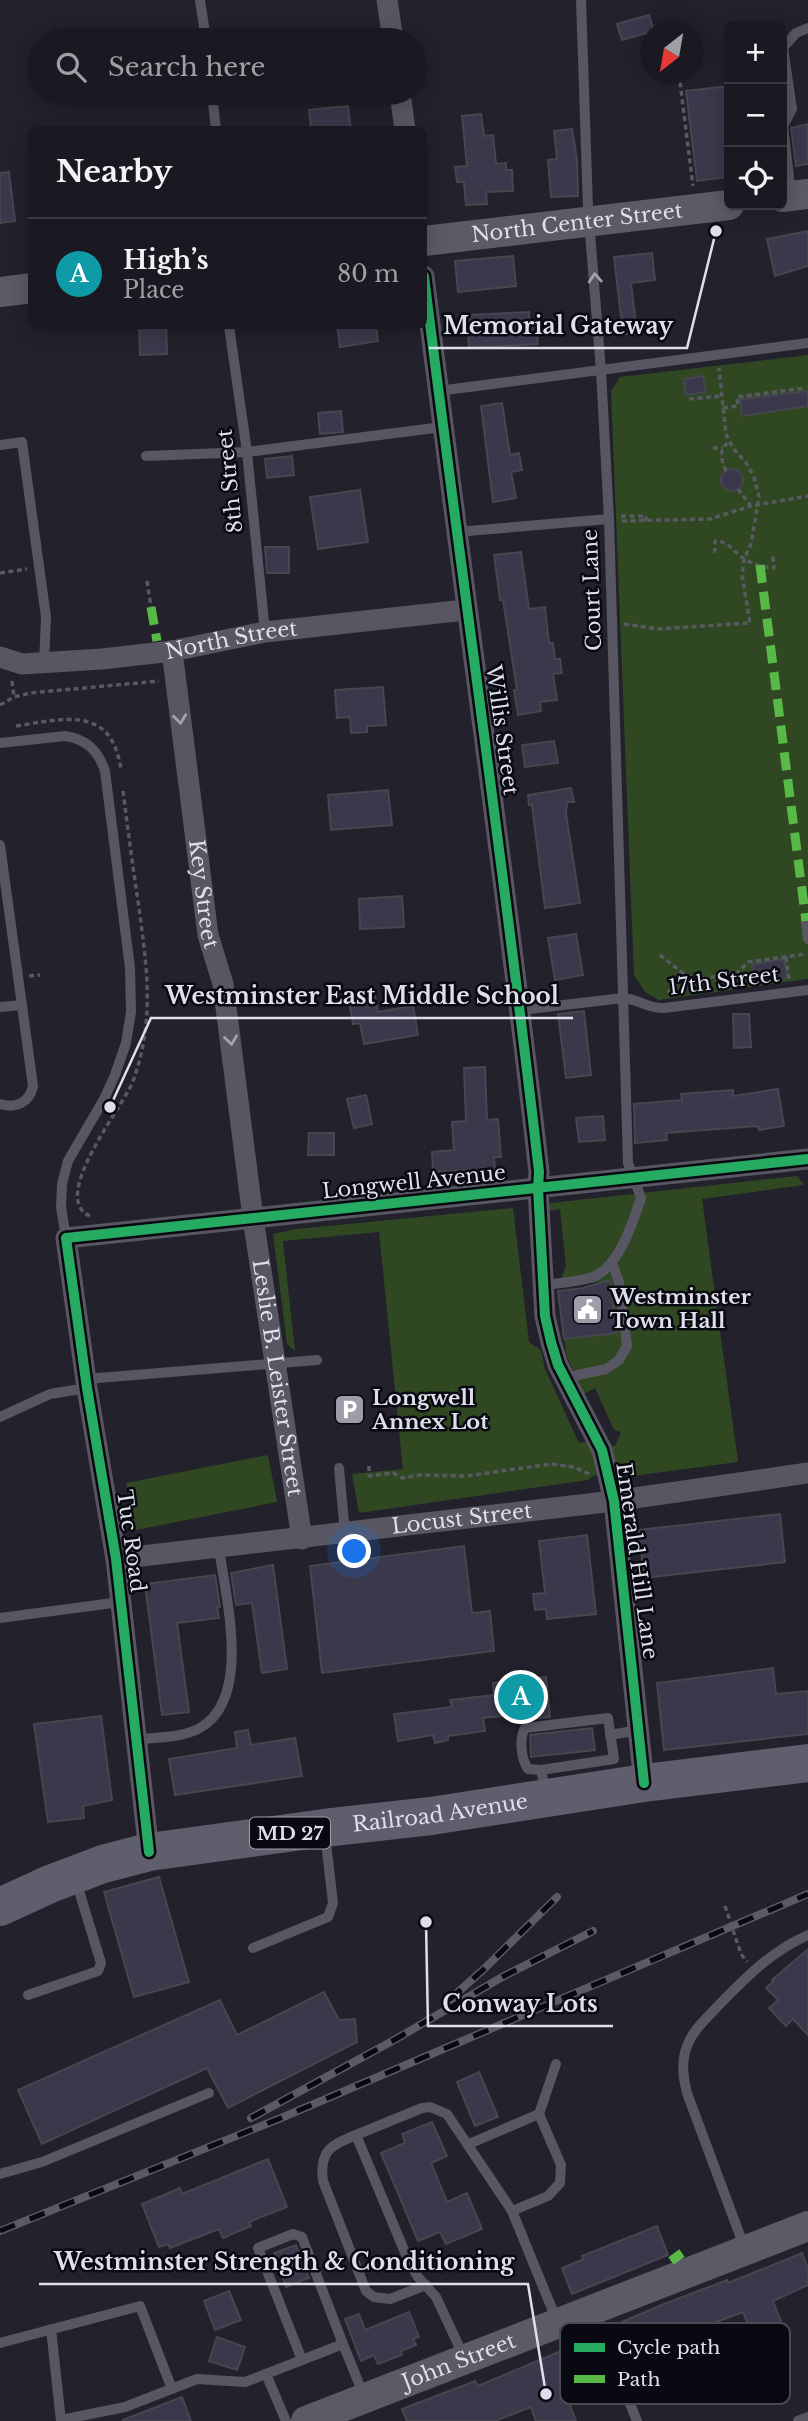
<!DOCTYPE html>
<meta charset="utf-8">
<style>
body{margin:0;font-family:"Libre Baskerville",serif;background:#23222a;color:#f1f3f6}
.controls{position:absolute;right:21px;top:21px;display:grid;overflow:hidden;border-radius:10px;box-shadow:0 4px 18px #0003}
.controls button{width:63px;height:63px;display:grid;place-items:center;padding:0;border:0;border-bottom:2px solid #38383f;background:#1a1921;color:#f1f3f6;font:35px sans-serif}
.compass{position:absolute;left:640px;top:21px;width:63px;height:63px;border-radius:50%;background:#1a1921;box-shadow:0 4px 18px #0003;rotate:211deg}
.you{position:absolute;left:355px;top:1552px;width:24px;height:24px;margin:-18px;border:5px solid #fff;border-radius:50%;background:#1a73e8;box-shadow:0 0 0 10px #1a73e833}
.badge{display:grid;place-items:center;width:46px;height:46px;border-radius:50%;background:#9d9ca8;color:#fff;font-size:23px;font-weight:700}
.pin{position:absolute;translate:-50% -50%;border:4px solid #fff;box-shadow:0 2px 7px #0006}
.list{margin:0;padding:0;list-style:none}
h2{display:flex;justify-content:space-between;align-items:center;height:91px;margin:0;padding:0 28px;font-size:30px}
h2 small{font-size:23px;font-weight:400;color:#9fa0a5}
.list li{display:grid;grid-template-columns:46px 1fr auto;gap:21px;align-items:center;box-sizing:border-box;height:112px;padding:0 28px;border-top:2px solid #38383f}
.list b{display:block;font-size:26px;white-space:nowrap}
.list p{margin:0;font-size:23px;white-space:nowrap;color:#9fa0a5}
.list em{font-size:23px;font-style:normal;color:#9fa0a5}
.icon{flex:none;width:38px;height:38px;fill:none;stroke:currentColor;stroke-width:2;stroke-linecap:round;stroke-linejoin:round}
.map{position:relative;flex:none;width:808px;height:2421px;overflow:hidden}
.search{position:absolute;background:#1a1921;box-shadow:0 4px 18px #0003;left:28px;top:28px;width:399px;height:77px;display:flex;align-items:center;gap:18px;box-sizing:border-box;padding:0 24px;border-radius:38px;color:#9fa0a5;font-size:26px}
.panel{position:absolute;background:#1a1921;box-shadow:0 4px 18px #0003;left:28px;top:126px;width:399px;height:203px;border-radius:10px}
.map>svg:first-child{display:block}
.green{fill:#304822}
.building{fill:#3b384b;stroke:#46464f;stroke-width:2}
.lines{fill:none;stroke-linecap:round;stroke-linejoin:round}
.path{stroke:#595962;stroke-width:3.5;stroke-dasharray:5 3.5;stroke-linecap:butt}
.lane{stroke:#575662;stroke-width:10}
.street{stroke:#575662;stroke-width:21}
.secondary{stroke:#5b5a67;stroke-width:30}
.highway{stroke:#5f5e6d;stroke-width:38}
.rail-casing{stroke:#5b5b63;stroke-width:8}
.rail{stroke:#090911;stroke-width:5;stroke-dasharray:16;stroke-linecap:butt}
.quiet{stroke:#58b947;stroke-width:9;stroke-dasharray:18 9;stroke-linecap:butt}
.cycleway-casing{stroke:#090911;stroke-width:15}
.cycleway{stroke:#26ab63;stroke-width:10}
.oneway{stroke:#a2a1ad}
.labels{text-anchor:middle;stroke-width:5;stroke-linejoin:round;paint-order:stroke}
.shield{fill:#090911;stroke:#9f9faa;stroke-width:2}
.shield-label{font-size:19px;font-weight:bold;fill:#dfdfeb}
.street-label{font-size:21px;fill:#dfdfeb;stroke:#090911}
.poi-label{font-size:21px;font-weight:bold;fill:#dfdfeb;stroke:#090911;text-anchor:start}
.key{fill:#090911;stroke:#494952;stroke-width:2}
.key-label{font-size:19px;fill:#dfdfeb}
.leader{fill:none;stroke:#dfdfeb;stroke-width:2.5}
.callout-dot{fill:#dfdfeb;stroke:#090911;stroke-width:2.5}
.callout-label{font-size:23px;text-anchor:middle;font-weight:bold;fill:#dfdfeb;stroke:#090911;stroke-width:5;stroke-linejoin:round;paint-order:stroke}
</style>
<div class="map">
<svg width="808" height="2421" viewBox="0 0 808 2421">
<rect width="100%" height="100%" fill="#22212c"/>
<g class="green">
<path d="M808,355v624l-149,21 -14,-8 -11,-17 -23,-584 9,-14z"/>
<path d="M797,1176l7,9 -102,14 36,263 -106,14c-14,-7 -32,-6 -44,4l-229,33 -7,-39 51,-5 -24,-237 -96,9 12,110 -8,-7 -14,-110 24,-5 216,-21 16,134 12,8 4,19 34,74 6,-1 30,4 6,-14 -7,-2 -19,-42 -11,6 -17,-37 -3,-18 53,-7 -7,-51 -52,5 8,-20 -6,-57 -12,2 -1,-4 4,-4z"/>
<path d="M268,1455l9,47 -141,28 -10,-47z"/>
</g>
<g class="building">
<path d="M649,15l5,16 -32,9 -5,-16z"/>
<path d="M729,86v41h-5l5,50 -32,4 -11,-90z"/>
<path d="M348,106l3,24h-40l-2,-20z"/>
<path d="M481,114l3,22 9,-1 3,29 10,-1v7h6l1,21 -27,1 1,12 -21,1 -2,-23h-7l-2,-15 12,-1 -5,-50z"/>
<path d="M808,124v40l-12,2 -5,-38z"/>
<path d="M572,129l5,30 1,37 -27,1 -3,-37 9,-1 -3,-28z"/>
<path d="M9,172l6,49 -15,2v-50z"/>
<path d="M808,231v35l-33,10 -8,-37z"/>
<path d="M652,253l3,27 -24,3 6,50 -14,1 -9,-77z"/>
<path d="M513,256l3,30 -58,6 -3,-31z"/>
<path d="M529,312v12l7,-1 2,21 -69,4 -2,-33z"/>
<path d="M139,326h27l1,28 -27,1z"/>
<path d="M337,326h39l2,15 -38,6z"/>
<path d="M703,376l3,16 -20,3 -2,-16z"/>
<path d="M808,391v15l-66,10 -2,-17z"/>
<path d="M502,403l8,52 9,-2 3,17 -11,2 5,26 -23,4 -12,-96z"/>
<path d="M341,411l2,21 -23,2 -2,-21z"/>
<path d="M292,456l2,19 -27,3 -2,-19z"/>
<circle cx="732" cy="480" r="11"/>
<path d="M360,490l8,52 -50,7 -8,-52z"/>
<path d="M265,547h24v26h-22z"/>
<path d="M521,552l8,57 16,-2 4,36h4l2,16h5l2,14 -9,1 4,26 -17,2 1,9 -23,4 -4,-25h3l-14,-90h-3l-6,-45z"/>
<path d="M383,687l3,38 -19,1v6l-16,1 -1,-16 -13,1 -2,-28z"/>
<path d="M554,741l4,22 -33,4 -3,-22z"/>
<path d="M571,788l3,14h-7l-1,12 14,89 -35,5 -13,-103h-3l-1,-10z"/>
<path d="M388,790l4,35 -61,5 -3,-35z"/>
<path d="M402,896l2,31 -44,2 -1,-30z"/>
<path d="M576,934l7,41 -28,5 -7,-42z"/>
<path d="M784,959l3,19 -33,4 -2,-18z"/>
<path d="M375,997l3,15 35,-6 5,29 -54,9 -4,-21 -7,1 -4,-23z"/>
<path d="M584,1011l7,64 -25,3 -8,-64z"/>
<path d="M733,1014h16l2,33 -17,1z"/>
<path d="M485,1067l2,53 11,-1 3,38h-7l1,12 -62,3 -1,-20 22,-2 -2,-28 14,-1 -2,-53z"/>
<path d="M778,1089l6,37 -25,4 -1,-4 -92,7 1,7 -32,3 -1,-39 48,-4 -1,-6 52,-4v6z"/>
<path d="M366,1095l6,29 -18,4 -7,-29z"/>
<path d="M603,1116l2,24 -26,2 -3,-24z"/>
<path d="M309,1133h25v22h-26z"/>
<path d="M610,1280l7,53 -53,6 -6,-48 25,-3z"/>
<path d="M780,1514l5,48 -141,16 -5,-48z"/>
<path d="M587,1535l9,79 -49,5 -1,-10 -11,1 -2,-16 12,-1 -6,-52z"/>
<path d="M464,1546l8,67 18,-2 4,40 -172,22 -12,-107z"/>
<path d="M273,1565l14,104 -25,4 -10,-70 -16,2 -5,-32z"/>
<path d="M215,1575l5,32 -3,1 2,10 -42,5 12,89 -27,3 -17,-131z"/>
<path d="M773,1668l3,26 32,-3v43l-144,16 -7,-67z"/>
<path d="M546,1677l4,40 -24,3 -1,-6 -42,4 2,13 -37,5v4l-13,3 -2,-8 -35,6 -4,-27 58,-7 -2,-7 44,-5 -1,-12z"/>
<path d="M101,1716l11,84 -29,6 1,12 -36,4 -14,-98z"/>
<path d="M592,1728l3,22 -64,7 -1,-22z"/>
<path d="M248,1730l3,15 44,-7 7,38 -127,19 -6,-36 68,-11 -2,-16z"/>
<path d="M159,1877l30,105 -55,15 -30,-105z"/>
<path d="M808,1949v86l-15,-16 -7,7 -17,-18 9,-8 -12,-12 7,-6 -1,-2z"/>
<path d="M324,1992l15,28 16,-1 2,23 -129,66 -21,-40 -165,76 -24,-54 202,-90 17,35z"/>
<path d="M479,2072l19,45 -23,9 -18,-44z"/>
<path d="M432,2122l15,34 -16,7 16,39 20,-9 15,36 -36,15 -6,-12 -22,9 -37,-88 24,-10 -3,-9z"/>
<path d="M268,2159l19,48 -38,15 2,4 -28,12 -4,-9 -49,19 -2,-4 -9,3 -17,-43 38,-16 2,6z"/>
<path d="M657,2226l11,29 -96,39 -10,-26 22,-9 -2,-3z"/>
<path d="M296,2245l13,33 -23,9 -12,-34z"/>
<path d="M802,2253l6,16v16l-35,16 12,31 -29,12 -13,-32 -99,37 18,44 -24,10 -30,-75 51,-22 68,-26 1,3z"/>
<path d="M229,2291l12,29 -26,10 -11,-29z"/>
<path d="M409,2312l10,25 -6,2 3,6 -15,6 1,4 -24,9 -4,-9 -13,6 -16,-42 14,-5 6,16z"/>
<path d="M217,2337l28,10 -8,23 -28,-9z"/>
<path d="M594,2337l12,29 -44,18 14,37h-40l-5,-14 -36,14h-88l-5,-12 73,-28 3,5z"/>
<path d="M182,2397l9,24h-68v-1z"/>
</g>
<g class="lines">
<g class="path">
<path d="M679,74l14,112"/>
<path d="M689,399l33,-3"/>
<path d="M723,408l15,-2 -1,-9 68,-9"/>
<path d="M713,448h10"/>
<path d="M726,471c-5,-11 -8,-21 3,-29"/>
<path d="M738,489l13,17 57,-10"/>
<path d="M621,516h25v5"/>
<path d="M622,521l88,-2 41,-13"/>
<path d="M713,551h2v-10c12,0 16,7 25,15 9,7 23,12 34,12l-1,-10h2"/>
<path d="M0,573l27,-4"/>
<path d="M147,581l4,26"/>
<path d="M624,624l34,5 92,-6 -8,-48 2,-16 7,-15 8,-47 -5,-20 -7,-13 -14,-16 -7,-14 -7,-66"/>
<path d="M12,681l2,16"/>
<path d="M0,705l14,-8 16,-4 129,-12"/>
<path d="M16,726c48,-7 96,-22 105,44"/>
<path d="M660,955l25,20"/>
<path d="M786,957l3,22"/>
<path d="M29,976l11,-1"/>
<path d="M668,993l17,-18 10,4 41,-5 12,-12 58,-8"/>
<path d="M90,1216c-42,-18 34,-110 43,-135 22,-60 14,-113 6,-173 -6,-39 -11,-78 -16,-117"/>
<path d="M369,1466v10l24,-3 9,5 19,-3 46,1 83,-12 24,3 15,7"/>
<path d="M725,1906l16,48 6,8"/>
</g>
<g class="lane">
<path d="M200,0l6,40"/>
<path d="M212,93l4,37"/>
<path d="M791,194l-8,-68 9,-17 -9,-61 13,-15 12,-5"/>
<path d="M229,326l18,126 18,180"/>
<path d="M438,391l370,-48"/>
<path d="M0,445l22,-3 24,175 -2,47"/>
<path d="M146,456l101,-4 195,-25"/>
<path d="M456,532l153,-13"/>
<path d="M0,743l65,-7c21,3 33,14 40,35l25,197 1,44 -5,31 -11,32 -11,24 -36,62 -6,23 -1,23 5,31"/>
<path d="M0,845l33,241c-3,16 -17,23 -33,18"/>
<path d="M806,921l2,18"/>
<path d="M0,1007l22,-2"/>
<path d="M521,1010l102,-12c15,1 26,11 41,10l144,-18"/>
<path d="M544,1285c16,-2 34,-3 49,-8 26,-10 40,-55 48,-79l-13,-35 -19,-644 -8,-148 -13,-163 -7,-208"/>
<path d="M564,1378l42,-9 13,-9 8,-14 -8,-64 -7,-20"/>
<path d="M86,1379l231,-19"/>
<path d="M0,1417l50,-23 37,-6"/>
<path d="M339,1468l6,65"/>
<path d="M0,1618l120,-16"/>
<path d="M610,1735l29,-5"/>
<path d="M136,1740c20,-3 46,-2 64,-12 53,-30 25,-133 19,-180"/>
<path d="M541,1770l-13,-1c-7,-10 -9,-31 -3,-41l83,-10 6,41 -73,11 5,22"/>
<path d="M253,1948l75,-31 5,-14 -8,-69"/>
<path d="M28,1995l70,-24 3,-8 -25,-82"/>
<path d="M356,2135c-25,10 -37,16 -33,46l43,110 8,6 16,2 36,-14"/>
<path d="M469,2144l70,-30"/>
<path d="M0,2174l42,-12 167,-69"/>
<path d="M512,2211l36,-15 12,-13 1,-18 -22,-51 17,-50"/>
<path d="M745,2249l-58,-156c-4,-16 -6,-31 0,-47 6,-16 18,-26 29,-38 28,-29 55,-57 92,-73"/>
<path d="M593,2313l44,108"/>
<path d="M51,2329l10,92"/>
<path d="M0,2343l140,-37 32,83"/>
<path d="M464,2357l-28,-60 -18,-20 -9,-15 -53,-127 66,-27 8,-1 17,7 65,97 45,110"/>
<path d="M302,2360l-44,-112 35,-14 9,3 41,107"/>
<path d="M61,2420l64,-13 72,-28 48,3 21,-8"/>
<path d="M286,2421l-20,-47 77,-30 21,52"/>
<path d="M798,2421l10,-4"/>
</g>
<g class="street">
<path d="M387,0l6,40"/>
<path d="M400,93l5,37"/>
<path d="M424,276c37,299 81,597 115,896l-1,16 7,128 6,26 7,23 44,85 12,51 30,282"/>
<path id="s1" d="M172,651l36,284 15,49 30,234 49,321"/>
<path id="s2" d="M0,657l22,7 80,-5 70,-8 93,-19 200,-22"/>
<path id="s3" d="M116,1559l498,-58 194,-28"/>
<path d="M149,1852l-33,-293 -29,-171 -21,-150 742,-79"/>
</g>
<g class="secondary">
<path d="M782,197l26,-3"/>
<path id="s4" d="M424,241l305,-36"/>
<path d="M0,292l32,-4"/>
<path id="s5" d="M306,2421l502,-195"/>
</g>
<path class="highway" id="s6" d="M0,1907l50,-23 53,-20 46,-12 175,-24 107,-12 213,-33 164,-20"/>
<defs>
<g id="rail">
<path d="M449,2000l35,-31 73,-72"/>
<path d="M251,2118l145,-79 108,-63 89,-45"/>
<path d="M0,2231l281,-113 527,-224"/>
</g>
</defs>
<use href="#rail" class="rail-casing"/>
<use href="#rail" class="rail"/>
<g class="quiet">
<path d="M760,565l46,356"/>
<path d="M151,607l6,34"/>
<path d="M671,2261l11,-8"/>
</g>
<defs>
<g id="cycleway">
<path d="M424,276c37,299 81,597 115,896l-1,16 7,128 6,26 7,23 44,85 12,51 30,282"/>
<path d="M149,1852l-33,-293 -29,-171 -21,-150 742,-79"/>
</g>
</defs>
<use href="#cycleway" class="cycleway-casing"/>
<use href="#cycleway" class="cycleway"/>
</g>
<defs><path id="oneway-chevron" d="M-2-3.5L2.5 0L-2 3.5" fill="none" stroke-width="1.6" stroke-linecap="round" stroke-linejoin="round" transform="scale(1.75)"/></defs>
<g class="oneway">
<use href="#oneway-chevron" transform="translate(595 278) rotate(-94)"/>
<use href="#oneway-chevron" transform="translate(180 719) rotate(83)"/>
<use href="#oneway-chevron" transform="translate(231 1040) rotate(82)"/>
</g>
<defs>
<symbol id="civic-square" viewBox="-11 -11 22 22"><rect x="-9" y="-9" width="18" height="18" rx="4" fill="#9d9ca8" stroke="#090911"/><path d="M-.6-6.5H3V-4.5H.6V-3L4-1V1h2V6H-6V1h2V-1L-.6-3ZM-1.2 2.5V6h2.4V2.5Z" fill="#fff"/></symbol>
<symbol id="parking-square" viewBox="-11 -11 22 22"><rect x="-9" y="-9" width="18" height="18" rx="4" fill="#9d9ca8" stroke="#090911"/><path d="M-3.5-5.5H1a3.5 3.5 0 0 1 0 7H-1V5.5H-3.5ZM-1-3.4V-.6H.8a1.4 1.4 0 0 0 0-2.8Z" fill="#fff"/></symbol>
</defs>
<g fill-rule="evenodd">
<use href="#civic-square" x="570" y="1292" width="35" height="35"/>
<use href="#parking-square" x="332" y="1392" width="35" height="35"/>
</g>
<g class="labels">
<rect class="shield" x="250" y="1817.5" width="80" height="31" rx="5"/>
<g class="shield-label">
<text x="290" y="1840">MD 27</text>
</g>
<g class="street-label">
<text dy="7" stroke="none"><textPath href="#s4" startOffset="154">North Center Street</textPath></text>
<text transform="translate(230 481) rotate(-96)" y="7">8th Street</text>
<text transform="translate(592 590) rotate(-92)" y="7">Court Lane</text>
<text dy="7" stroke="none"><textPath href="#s2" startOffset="234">North Street</textPath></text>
<text transform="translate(502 730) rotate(82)" y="7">Willis Street</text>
<text dy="7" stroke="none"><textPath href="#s1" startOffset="245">Key Street</textPath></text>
<text transform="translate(724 981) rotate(-7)" y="7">17th Street</text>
<text transform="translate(414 1182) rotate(-6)" y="7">Longwell Avenue</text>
<text dy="7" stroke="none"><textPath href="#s1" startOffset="735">Leslie B. Leister Street</textPath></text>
<text dy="7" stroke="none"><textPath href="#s3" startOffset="348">Locust Street</textPath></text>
<text transform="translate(131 1541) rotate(82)" y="7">Tuc Road</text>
<text transform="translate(637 1561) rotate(82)" y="7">Emerald Hill Lane</text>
<text dy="7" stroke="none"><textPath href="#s6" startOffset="453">Railroad Avenue</textPath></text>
<text dy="7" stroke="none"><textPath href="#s5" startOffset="164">John Street</textPath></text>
</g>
<g class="poi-label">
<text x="610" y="1304">Westminster<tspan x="610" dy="24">Town Hall</tspan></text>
<text x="372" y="1405">Longwell<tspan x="372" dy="24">Annex Lot</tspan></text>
</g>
</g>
<rect x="560" y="2323" width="230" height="81" rx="10" class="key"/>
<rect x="574" y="2343" width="31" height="9" fill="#26ab63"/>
<rect x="574" y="2375" width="31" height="8" fill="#58b947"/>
<g class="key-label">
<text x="617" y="2354">Cycle path</text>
<text x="617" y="2386">Path</text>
</g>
<path class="leader" d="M716 231L687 348H429M110 1107L151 1018H573M426 1922L428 2026H613M546 2394L528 2284H39"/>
<g class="callout-dot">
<circle cx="716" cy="231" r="7"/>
<circle cx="110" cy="1107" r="7"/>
<circle cx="426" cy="1922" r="7"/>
<circle cx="546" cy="2394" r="7"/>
</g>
<g class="callout-label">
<text x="558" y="334">Memorial Gateway</text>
<text x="362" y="1004">Westminster East Middle School</text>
<text x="520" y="2012">Conway Lots</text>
<text x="284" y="2270">Westminster Strength &amp; Conditioning</text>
</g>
</svg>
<div class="controls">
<button>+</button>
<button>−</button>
<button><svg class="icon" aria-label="locate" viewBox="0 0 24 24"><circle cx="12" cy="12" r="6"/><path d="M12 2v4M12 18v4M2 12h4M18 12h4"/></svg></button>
</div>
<svg class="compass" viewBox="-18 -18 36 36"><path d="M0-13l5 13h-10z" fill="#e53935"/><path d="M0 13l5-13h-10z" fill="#9fa0a5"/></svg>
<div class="you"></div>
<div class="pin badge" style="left:521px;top:1697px;background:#0f9aa8">A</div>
<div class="search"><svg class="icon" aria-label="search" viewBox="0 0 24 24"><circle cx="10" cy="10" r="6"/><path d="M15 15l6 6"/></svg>Search here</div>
<section class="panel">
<h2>Nearby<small></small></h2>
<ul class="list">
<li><span class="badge" style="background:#0f9aa8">A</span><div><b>High’s</b><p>Place</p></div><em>80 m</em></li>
</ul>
</section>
</div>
